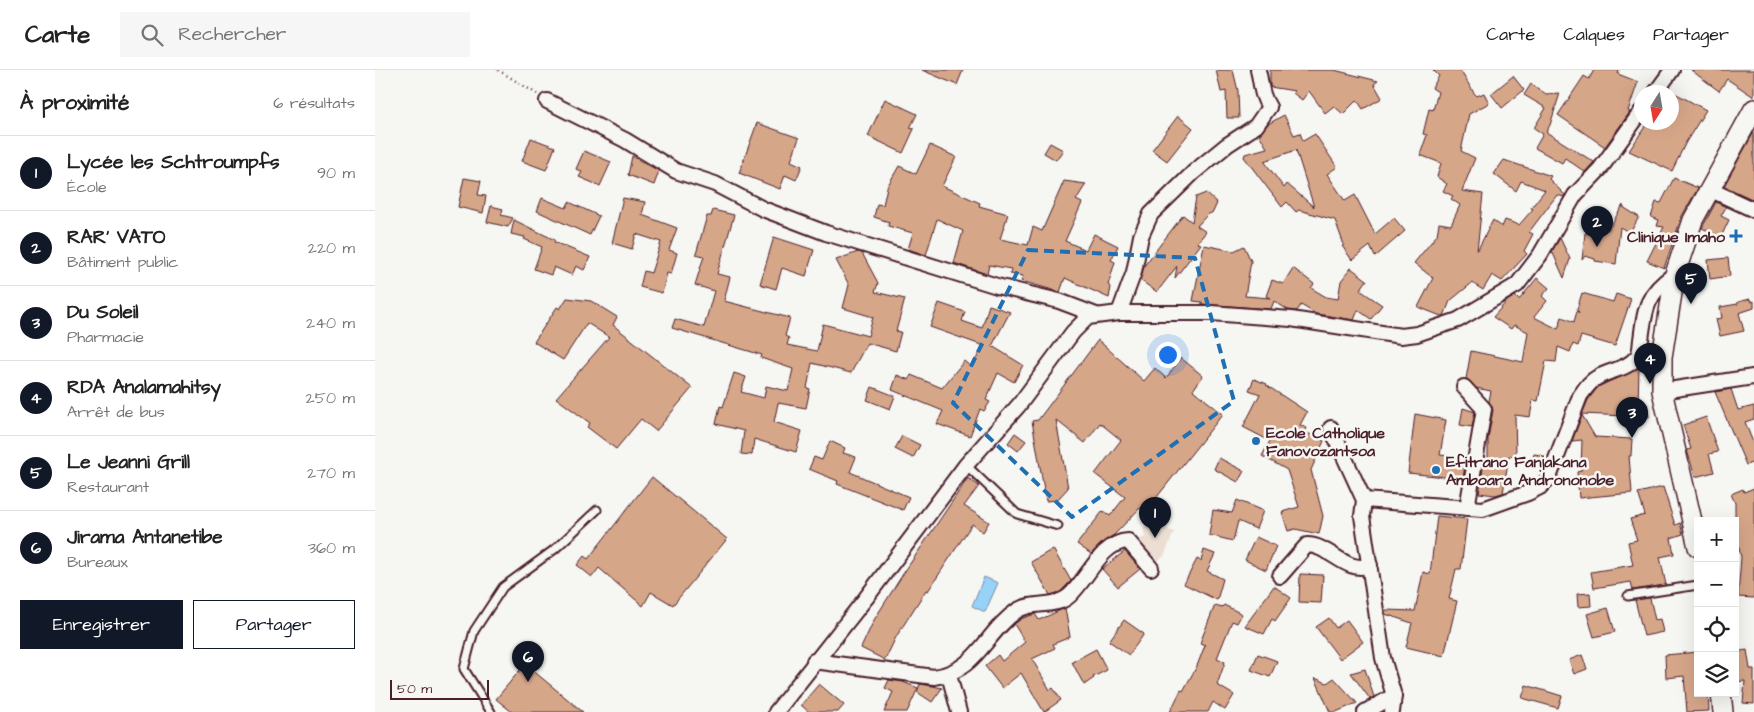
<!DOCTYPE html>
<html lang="fr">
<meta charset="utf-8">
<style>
body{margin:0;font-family:"Architects Daughter",sans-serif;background:#f6f6f6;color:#222}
.controls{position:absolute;right:15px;bottom:15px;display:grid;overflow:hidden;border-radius:0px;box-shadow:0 5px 20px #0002}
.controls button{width:45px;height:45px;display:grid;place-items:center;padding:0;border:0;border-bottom:1px solid #e0e0e0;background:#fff;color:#222;font:25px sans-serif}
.compass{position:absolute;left:1259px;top:15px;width:45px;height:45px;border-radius:50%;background:#fff;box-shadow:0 5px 20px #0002;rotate:191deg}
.scale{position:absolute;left:15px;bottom:12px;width:99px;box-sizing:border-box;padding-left:5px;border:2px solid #4a1f2b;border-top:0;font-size:14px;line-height:18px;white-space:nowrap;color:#4a1f2b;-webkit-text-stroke:4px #f6f6f2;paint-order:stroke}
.you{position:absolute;left:792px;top:284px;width:18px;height:18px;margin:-12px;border:4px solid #fff;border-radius:50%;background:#1a73e8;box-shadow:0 0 0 8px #1a73e833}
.badge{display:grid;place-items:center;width:32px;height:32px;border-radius:50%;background:#111827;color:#fff;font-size:16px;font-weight:700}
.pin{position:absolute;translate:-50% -41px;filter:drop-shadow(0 1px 2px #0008)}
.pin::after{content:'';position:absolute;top:26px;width:18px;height:15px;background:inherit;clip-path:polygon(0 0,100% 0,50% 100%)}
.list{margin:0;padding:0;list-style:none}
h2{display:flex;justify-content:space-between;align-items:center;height:65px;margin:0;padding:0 20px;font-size:21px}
h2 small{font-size:16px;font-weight:400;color:#767676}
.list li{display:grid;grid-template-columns:32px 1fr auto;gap:15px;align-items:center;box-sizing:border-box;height:75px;padding:0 20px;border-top:1px solid #e0e0e0}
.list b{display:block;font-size:19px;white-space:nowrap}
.list p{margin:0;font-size:16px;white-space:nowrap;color:#767676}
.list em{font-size:16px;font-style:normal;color:#767676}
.actions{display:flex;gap:10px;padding:15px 20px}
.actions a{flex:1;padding:11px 0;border:1px solid #111827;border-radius:0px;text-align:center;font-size:18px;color:#111827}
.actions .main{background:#111827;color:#fff}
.icon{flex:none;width:28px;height:28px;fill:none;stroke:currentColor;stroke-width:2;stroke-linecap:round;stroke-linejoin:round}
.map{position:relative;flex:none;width:1379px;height:642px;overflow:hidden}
header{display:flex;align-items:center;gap:30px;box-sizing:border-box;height:70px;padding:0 25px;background:#fff;border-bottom:1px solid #e0e0e0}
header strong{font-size:24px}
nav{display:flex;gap:28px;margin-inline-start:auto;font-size:18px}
.search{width:350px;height:45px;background:#f6f6f6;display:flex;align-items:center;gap:12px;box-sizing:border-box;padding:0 18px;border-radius:0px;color:#767676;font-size:19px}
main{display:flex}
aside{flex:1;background:#fff}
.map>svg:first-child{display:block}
.built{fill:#ecded2}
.water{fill:#97d3f8;stroke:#788ba6}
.building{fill:#d6a689;stroke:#4a1f2b;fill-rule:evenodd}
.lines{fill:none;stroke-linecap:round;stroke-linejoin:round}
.service-casing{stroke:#4a1f2b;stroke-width:11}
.minor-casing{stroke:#4a1f2b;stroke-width:18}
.secondary-casing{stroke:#4a1f2b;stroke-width:22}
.path{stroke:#4a1f2b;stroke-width:2.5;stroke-dasharray:1 4;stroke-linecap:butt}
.service{stroke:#f6f6f2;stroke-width:7}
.minor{stroke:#f6f6f2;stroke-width:14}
.secondary{stroke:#f6f6f2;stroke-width:19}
.marked{fill:none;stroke:#1f6fb2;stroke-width:4;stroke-dasharray:10 6;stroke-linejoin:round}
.poi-dot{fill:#1f6fb2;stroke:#f6f6f2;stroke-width:2}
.labels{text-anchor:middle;stroke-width:5;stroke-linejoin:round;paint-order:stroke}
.poi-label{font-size:16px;font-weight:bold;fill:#4a1f2b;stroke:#f6f6f2;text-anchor:start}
</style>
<header>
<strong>Carte</strong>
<div class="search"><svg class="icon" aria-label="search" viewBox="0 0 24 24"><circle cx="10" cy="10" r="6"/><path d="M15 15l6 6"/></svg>Rechercher</div>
<nav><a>Carte</a><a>Calques</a><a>Partager</a></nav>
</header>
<main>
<aside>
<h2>À proximité<small>6 résultats</small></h2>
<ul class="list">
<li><span class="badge">1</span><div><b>Lycée les Schtroumpfs</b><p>École</p></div><em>90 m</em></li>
<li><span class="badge">2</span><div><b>RAR' VATO</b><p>Bâtiment public</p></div><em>220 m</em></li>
<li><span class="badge">3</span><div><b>Du Soleil</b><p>Pharmacie</p></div><em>240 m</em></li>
<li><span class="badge">4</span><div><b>RDA Analamahitsy</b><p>Arrêt de bus</p></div><em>250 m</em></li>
<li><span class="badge">5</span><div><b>Le Jeanni Grill</b><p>Restaurant</p></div><em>270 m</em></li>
<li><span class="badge">6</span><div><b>Jirama Antanetibe</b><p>Bureaux</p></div><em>360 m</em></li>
</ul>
<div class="actions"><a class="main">Enregistrer</a><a>Partager</a></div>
</aside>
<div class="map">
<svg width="1379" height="642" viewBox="0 0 1379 642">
<rect width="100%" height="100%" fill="#f6f6f2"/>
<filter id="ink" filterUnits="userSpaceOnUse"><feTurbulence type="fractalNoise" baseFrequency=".02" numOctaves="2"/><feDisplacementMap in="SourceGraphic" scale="10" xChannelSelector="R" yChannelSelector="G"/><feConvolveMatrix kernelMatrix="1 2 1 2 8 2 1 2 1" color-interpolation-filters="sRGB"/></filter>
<g filter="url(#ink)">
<path class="built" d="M785,449l9,5 -2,5 7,3 -10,24 -7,5 -12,-9 -7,-12 7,-3 -2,-9 13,-4z"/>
<path class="water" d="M609,507l14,6 -13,29 -13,-6z"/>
<g class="building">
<path d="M547,0h41l-6,15z"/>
<path d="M841,0h17l5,21 1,27h-12l-1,-27 -5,1z"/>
<path d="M895,0h64l44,11 -4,3 8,14 -19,11 -6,-9 -14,14 -9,-8 -9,7 -16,-22 -7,9 -9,-7 2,-2 -25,-4z"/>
<path d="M1058,0h27l14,23 3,3 7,-3 5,10 -20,11 -8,37 14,7 -13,33 21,3 -6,57 16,-31 9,7 3,-7 14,5 14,-16 -2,-1 14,-18 -24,-9 -5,10 -22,-17 10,-14 47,16 -2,3 16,16 -1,2 -7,-2 -28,37 4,2 -9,17 3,3 -25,27 -10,-6 -9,15 -11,-7 -22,18 -6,15h-3l-23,-9 15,-29 -19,-15 23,-28 2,-12 12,2 9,-20 -9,-6 2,-3 -10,-5 4,-7 -10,-7 4,-14 -21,-8 7,-20 -4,-1 6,-25 4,1 5,-18 -6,-4 7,-12z"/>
<path d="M1219,0h25l-1,4 20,8 -10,29 2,1 -25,35 -47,-32 26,-39 5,3z"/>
<path d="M1316,0h63v27l-27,-18 -8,12z"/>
<path d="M1138,6l11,14 -22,18 -11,-14z"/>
<path d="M1156,14l15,10 14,-1 -10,32 -4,7 48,30 -9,10 -20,-14 -3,5 -27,-15 8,-14 -9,-6 12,-20 -22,-13z"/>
<path d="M1296,21l35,19 -20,32 -14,29 -43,-20 19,-29h23z"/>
<path d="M510,29l32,15 -7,14 4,1 -11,24 -35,-17z"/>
<path d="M909,45l10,20 6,-2 3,8 12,-7 22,33 -10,7 18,27 10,-6 20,39 19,-16 11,13 -30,26 -5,-11 -18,14 -10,-14 2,-1 -9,-25 -36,-10 -3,2 -9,-10 -5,5 -38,-50 1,-3 22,-6 -8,-14 9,-10zM921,80l18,57 -27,-23 -3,4 -20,-27z"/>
<path d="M803,46l15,12 -26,33 -15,-11z"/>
<path d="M382,53l42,15 -8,23 11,5 -6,14 -11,-5 -5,14 -41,-16z"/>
<path d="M1379,62v68l-30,-14z"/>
<path d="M156,68l24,9 -9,23 -24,-9z"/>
<path d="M675,73l13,7 -7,10 -12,-7z"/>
<path d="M555,75l26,12 -14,29 38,17 -1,3 29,8 -8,25 28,6 5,-18 9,4 22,-50 22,3 -10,16 6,3 -17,38 21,9 8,-16 24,12 -7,14 4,2 -7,23 3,2 -2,11 -44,-20 -5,14 -39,-11 2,-5 -13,-2 1,-5 -22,-4 -2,9 -33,-11 9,-32 -26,-12 -11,36 -18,-6 5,-16 -25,-7 1,-4 -15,-5 3,-13 6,1 4,-18 12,-21 17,8z"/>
<path d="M209,81l27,11 -11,24 -21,-9 3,-5 -6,-3z"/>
<path d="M257,86l27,15 -5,14 -26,-10z"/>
<path d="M89,108l17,3 -3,14 8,1 -3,17 -25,-6z"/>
<path d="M1299,108l24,10 -16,28 -18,52 -17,-7 17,-34 -7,-1 2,-6 -8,-3 5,-15 5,1z"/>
<path d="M831,123l11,10 -4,9 -6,3 -10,11 9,6 -9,11 4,1 -26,34 2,-12 -20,26 -17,-12 4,-14 39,-51 9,7 4,-25z"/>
<path d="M167,128l24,10 3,-6 30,14 -9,19 -53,-24z"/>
<path d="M248,128l22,4 -3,13 35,13 -8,22 8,3 -6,21 -4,-1 -5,20 -22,-6 4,-16 7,2 10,-31 -25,-8 -4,15 -20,-6z"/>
<path d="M1341,132l10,5 -5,9 8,4 -8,17 -19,-9z"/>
<path d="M1248,135v2l16,10 -9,16 -10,-6 -4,37 -21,-3v-2l-10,-3 -3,4 3,-27 13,1 1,-5 9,1z"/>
<path d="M116,136l12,3 -2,6 12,3 -5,9 -21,-5z"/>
<path d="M338,140l21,5 -17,59 13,3 -6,24 66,17 -5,18 4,2 -2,7 30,6 6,-27 45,12 5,-19 -30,-9 6,-23 -13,-25 22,-8 4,1 16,30 -3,9 30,7 -9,32 5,1 -5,19 -29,-8 -16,30 -39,-10 -5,25 3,1 -4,19 -28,-5 -4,19 28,9 -6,21 -42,-13 -2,16 -11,-1 3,-23 -28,-7 4,-18 3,1 11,-34 12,4 -5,15 23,6 2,-12 22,5 5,-22 -32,-11 1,-3 -90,-27 3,-9 29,8 10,-36 -19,-6 9,-29 -8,-2 11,-38h4z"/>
<path d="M139,150l41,20 -1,2 36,15 -6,13 -8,-4 -4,9 -18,-8 -3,8 -17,-6 8,-22 -18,-8 1,-2 -14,-3z"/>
<path d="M399,167l40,13 -8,26 -24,-8 -6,21 -16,-5z"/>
<path d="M1185,168l10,21 -6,19 -12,-27z"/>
<path d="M829,175l30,6 10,-5 7,15 -6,35 25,2 -4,-2 6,-16 11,4 10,-16 21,16 -3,4 15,9 12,2 3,-18 10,-13 16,12 -7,10 22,15 -11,14 -13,-9 -4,10 -38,-6 -15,-9 -4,6 -9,-1 -14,-9 -3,8 -69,-5v-2l-9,-1z"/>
<path d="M1353,188l2,18 -20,3 -2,-19z"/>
<path d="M1162,208l12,10 -7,8 5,5 -13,16 24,12 4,-12 12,5 3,-11 2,2 -2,-4 5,-16 31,9 3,-8 15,5 -16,47 -34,-10 -3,10 -5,-2 -3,8 -12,-5 -2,15 -10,-1 -8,40 -5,-1 -3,17 -15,-2 1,41h-7l-6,37 -8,2 -16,-2 5,-31 4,1v-24l5,-29 -4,-9 2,-10 -15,-3 -10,-9 5,-28 52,11 5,-30 -14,-7 -3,4 -18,-12 15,-17 7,-4 4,4z"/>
<path d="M192,228l24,3 26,16 -4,8 79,63 -36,43 -15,-12 -25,30 -29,-22 3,-4 -34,-25 53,-61 -22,-14 -24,37 -29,-18 23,-35 3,2z"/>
<path d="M1375,229l1,3 3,-1v7l-15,5 5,18 -24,5 -4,-17 6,-1 -2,-11 18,-3v-2z"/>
<path d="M564,233l26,9 -3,9 20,7 7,-23 21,7 -18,34 31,19 -9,17 -16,-9 -12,27 4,2 -6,9 -4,-2 -10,27 -33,-12 6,-13 -51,-21 5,-15 12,5 2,-5 31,13 22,-27 7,6 13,-21 -54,-19z"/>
<path d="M723,270l46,41 11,-13 11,10 15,-20 22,18 -10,14 30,24 -78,98 -5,-4 -26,27 -10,6 -13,13 -14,-10 26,-33 7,5 15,-19 -30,-23 26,-34 -21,-17 -15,20 -29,-23 12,68 -11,12 -11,1 -14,-80 6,-1z"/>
<path d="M1264,297l-1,39 9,-2 2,13 -67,-3 6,-14 10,-13z"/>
<path d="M879,309l13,5 -1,1 41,27 -7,13 7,3 -2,4 19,9 -13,29 12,46 -4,18 -24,-5 -7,2 -6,-19 17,-5 -12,-37 -25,-14 8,-15 -27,-14 17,-33 -11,-4z"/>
<path d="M497,317l23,9 -5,13 -23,-9z"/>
<path d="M1356,319l7,21 16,-4v13l-9,3 9,23v17l-8,3 -31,-73z"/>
<path d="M1088,338l12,4 -3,15 -12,-2z"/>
<path d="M1040,344l31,6 -6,35 26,3 -3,21 -55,-6z"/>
<path d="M1207,345l13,22 37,2 -1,17h-2l3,37 -53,5 -2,-26 4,-1 1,-31 -10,1z"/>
<path d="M1331,347l12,35 -9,2 5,18 -19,5 -8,-27 4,-1 -8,-24z"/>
<path d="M640,363l11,8 -8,10 -10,-8z"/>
<path d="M527,366l18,9 -7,13 -18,-9z"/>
<path d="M455,371l15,7 -2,5 13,4 -6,15 59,25 -6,13 -66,-26 1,-3 -29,-12 5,-12 8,3z"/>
<path d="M1159,384l12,2 -3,12 -12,-3z"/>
<path d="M844,388l25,13 -6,11 -24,-13z"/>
<path d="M277,407l75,62 -54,66 -22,-13 -8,14 -44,-38 -7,9 -15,-12 7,-9 4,3z"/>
<path d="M593,408l11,8 -15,20 25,16 -6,10 -11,-8 -44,67 -2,-1 -30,47 -11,23 -24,-12 13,-28 29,-46z"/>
<path d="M1288,417l12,38 5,-2 3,11 -12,4 3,16 -14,3 6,28 -33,5 -2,-8 -37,6 -3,-16 42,-7 -5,-23 9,-2 -7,-21 15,-4 -7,-22z"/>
<path d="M1379,418v110l-16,-1 3,-40 -3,-13h-3v-41l-4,-9 12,-5 1,3z"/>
<path d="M862,430l26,11 -7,18 -18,-8 -5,20 -24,-6 4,-25 19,3z"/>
<path d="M1062,446l30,3 -6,50h-5l-7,30 8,2 -13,55 -38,-9 6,-24 -27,-9v-4l30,1 8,-39 7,2z"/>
<path d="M881,467l20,9 -10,24 -21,-10z"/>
<path d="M678,479l18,32 -11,11 -10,3 -19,-33z"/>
<path d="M829,480l11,4 -8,17 16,8 -6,21 -33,-16 13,-25 4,2z"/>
<path d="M750,481l15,18 -22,18 -16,-18z"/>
<path d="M925,504l23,1 -2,28 -22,-1z"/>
<path d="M899,516l17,12 -16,23 -3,-2 -8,15 -19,-8z"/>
<path d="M1215,523l1,13 -13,1 -1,-13z"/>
<path d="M1275,528l5,22 5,-1 3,13 -19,4 -9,-36z"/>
<path d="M840,535l7,2 2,-2 18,9 -5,9 -5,-2 -15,37 8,4 -8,23 17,10 -9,15 -12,-8 -5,10h-38l11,-22 2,1 14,-25 8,-21 -5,-2z"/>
<path d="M690,538l5,29 -17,7 2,4 -23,11 18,31 3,-2 8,12 -17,12 -23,-39 -19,15 -17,-22 13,-11 4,6 23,-19 -11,-18 9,-6 12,-4 4,6z"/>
<path d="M1233,538l7,24 -21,5 -7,-23z"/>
<path d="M954,548l7,10 11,-8 16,22 -23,17 -24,-32z"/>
<path d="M749,550l20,14 -15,21 -20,-14z"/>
<path d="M721,579l11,21 -14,7 1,1 -10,7 -12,-23z"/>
<path d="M1372,580l3,19h4v35l-11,-1 2,-22 -10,1v-30z"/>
<path d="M1323,582v41h10l1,18 -22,1 -3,-36 -18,2 -1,-23z"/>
<path d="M883,584l19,7 -7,16 -19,-7z"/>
<path d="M1207,585l5,14 -13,5 -5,-14z"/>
<path d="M150,594l58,48h-71l-16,-13z"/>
<path d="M990,599l9,28 -4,2 -19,-26z"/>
<path d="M940,608l12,5 7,-5 23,25 -21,9h-6z"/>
<path d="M514,610l14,2 15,6 -11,24h-23l9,-20 -8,-4z"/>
<path d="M444,614l25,21 -6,7h-29l-8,-7z"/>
<path d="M545,614l13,2 9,2 -10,14 -15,-10z"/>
<path d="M1151,615l36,11 -4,12 -36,-10z"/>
</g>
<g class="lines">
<defs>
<g id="service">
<path d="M591,395l51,49 41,12"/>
<path d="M1253,526l70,-11"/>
<path d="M116,642l-27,-43 10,-38 29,-44 52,-38 42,-39"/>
</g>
<g id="minor">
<path d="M1281,22l16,-22"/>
<path d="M172,31l78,39 51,31 39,13 48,25 63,24 171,53 62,15 37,14"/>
<path d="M1334,119l45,21"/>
<path d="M744,243l15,-41 7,-36 10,-22 43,-42 33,-27 29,-19 13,-19c-9,-14 -7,-22 -11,-37"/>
<path d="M1089,317l20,22 -17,99"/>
<path d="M1287,321l91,-14"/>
<path d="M956,358l33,72 -2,16 21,142 11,38 -2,16"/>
<path d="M989,430l119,9 45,-16 12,-6 8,-7 32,-84c5,-7 10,-15 18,-19 13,-7 29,-8 38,-19 5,-5 4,-12 5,-18 4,-33 6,-47 34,-66"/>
<path d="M905,506l27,-31c23,0 40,30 63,20"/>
<path d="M439,591l120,16c44,-6 51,-45 84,-67 15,-9 38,-2 51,-14 19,-17 32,-54 59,-55l23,27"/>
<path d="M574,605l10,37"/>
<path d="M401,642l90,-114 100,-133 53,-60 54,-73 15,-15 31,-4h92l80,6 110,17 16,-2 41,-14 59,-35 23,-30 35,-60 25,-26 41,-57"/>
<path d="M990,642l29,-16"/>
</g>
<g id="secondary">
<path d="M1323,477l-36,-156v-34l13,-83 18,-54 61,-111"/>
<path d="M1346,623l2,19"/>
</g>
</defs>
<use href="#service" class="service-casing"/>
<use href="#minor" class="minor-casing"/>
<use href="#secondary" class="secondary-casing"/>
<path class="path" d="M123,0l39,24"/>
<use href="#service" class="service"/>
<use href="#minor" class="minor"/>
<use href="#secondary" class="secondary"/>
</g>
</g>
<path class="marked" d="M653,180l167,8 39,143 -162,116 -119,-114z"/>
<g class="poi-dot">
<path d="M1358.5 158.5h5v5h5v5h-5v5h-5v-5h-5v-5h5z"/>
<circle cx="881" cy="371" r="5"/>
<circle cx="1061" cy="400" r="5"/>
</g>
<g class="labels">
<g class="poi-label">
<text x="1350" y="172" text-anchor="end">Clinique Imaho</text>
<text x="891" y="368">Ecole Catholique<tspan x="891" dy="18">Fanovozantsoa</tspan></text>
<text x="1071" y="397">Efitrano Fanjakana<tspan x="1071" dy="18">Amboara Andrononobe</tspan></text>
</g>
</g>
</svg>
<div class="controls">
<button>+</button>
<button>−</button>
<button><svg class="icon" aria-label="locate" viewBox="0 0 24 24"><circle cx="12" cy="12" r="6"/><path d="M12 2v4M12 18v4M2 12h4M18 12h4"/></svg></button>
<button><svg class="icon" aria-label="layers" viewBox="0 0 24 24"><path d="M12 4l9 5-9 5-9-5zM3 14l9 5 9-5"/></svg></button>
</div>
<svg class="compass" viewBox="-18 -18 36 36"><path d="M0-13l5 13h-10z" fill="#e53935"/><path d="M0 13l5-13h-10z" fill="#767676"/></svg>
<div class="scale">50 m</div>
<div class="you"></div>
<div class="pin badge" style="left:780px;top:468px">1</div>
<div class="pin badge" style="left:1222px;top:177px">2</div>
<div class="pin badge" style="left:1257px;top:368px">3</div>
<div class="pin badge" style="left:1275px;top:314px">4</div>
<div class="pin badge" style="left:1316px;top:234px">5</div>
<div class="pin badge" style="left:153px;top:612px">6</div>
</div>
</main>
